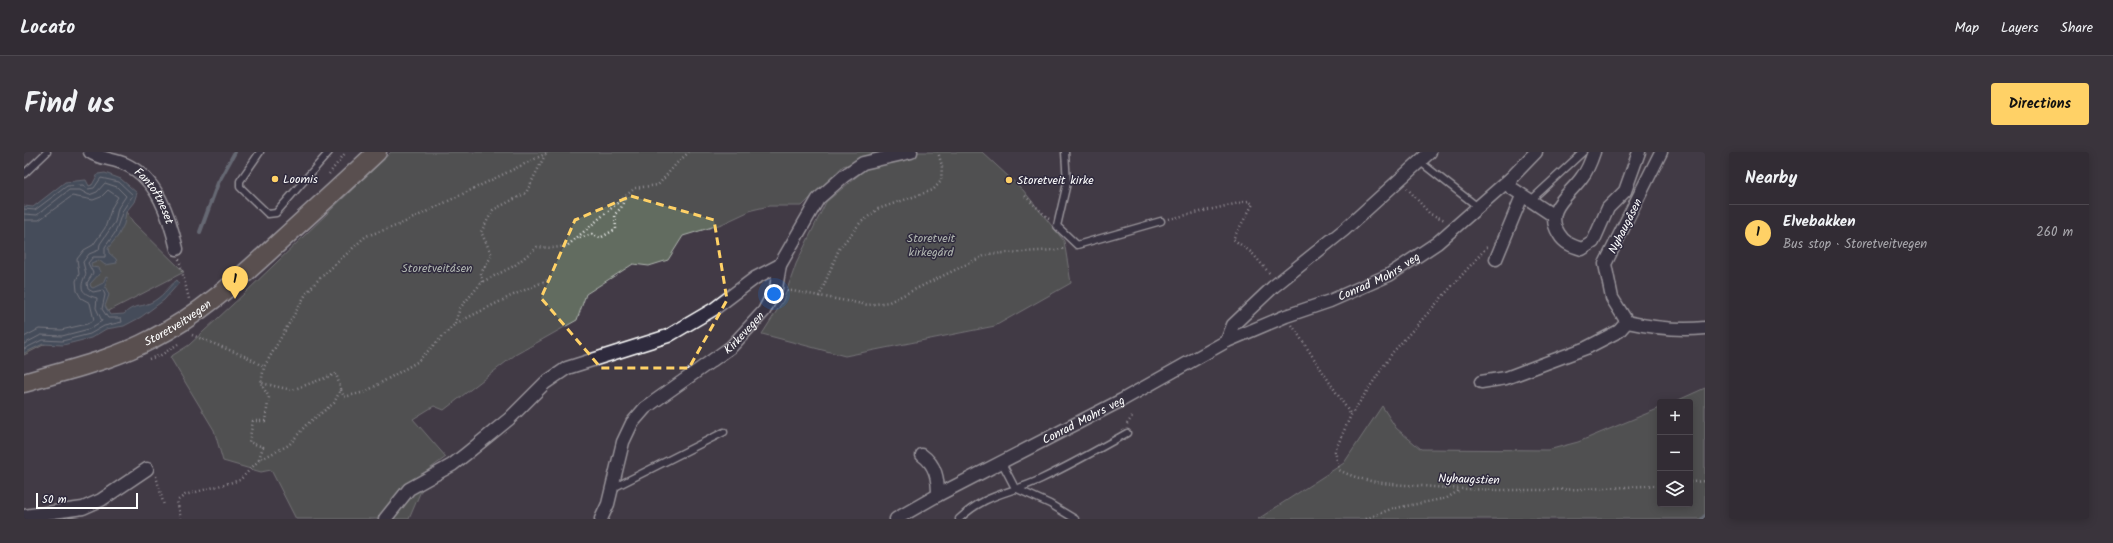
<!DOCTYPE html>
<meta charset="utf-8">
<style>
body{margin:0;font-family:Kalam,sans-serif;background:#3a343c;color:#f1f3f6}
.controls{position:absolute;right:12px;bottom:12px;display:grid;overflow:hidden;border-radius:4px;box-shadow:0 2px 10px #0003}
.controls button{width:36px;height:36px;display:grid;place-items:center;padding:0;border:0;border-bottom:1px solid #4d484f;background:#322c34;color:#f1f3f6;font:20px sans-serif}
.scale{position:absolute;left:12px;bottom:10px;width:102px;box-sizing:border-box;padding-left:4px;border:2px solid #fff;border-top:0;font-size:11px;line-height:14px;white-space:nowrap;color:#fff;-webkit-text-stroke:3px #2f2a3d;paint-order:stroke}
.you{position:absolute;left:750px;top:142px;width:14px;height:14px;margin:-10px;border:3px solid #fff;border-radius:50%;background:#1a73e8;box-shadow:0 0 0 6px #1a73e833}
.badge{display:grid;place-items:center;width:26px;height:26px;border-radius:50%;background:#ffd166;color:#111;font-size:13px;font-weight:700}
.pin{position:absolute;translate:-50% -33px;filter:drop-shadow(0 1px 2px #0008)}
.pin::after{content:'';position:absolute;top:21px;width:14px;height:12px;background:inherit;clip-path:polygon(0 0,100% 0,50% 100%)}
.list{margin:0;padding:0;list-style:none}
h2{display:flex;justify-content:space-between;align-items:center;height:52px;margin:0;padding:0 16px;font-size:17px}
h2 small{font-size:13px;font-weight:400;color:#a8a7ac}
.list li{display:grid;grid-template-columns:26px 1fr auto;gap:12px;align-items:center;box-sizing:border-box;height:56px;padding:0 16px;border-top:1px solid #4d484f}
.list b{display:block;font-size:15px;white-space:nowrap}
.list p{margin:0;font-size:13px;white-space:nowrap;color:#a8a7ac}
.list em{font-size:13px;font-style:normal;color:#a8a7ac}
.icon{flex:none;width:22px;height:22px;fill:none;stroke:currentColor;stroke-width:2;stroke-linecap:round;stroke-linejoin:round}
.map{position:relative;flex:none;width:1681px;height:367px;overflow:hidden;border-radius:4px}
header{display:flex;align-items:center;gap:24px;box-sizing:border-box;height:56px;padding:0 20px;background:#322c34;border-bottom:1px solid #4d484f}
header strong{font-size:19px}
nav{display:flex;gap:22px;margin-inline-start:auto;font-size:14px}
.intro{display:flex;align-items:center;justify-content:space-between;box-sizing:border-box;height:96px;padding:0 24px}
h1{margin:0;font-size:28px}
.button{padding:10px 18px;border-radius:4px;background:#ffd166;color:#111;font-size:14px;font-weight:700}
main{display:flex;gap:24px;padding:0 24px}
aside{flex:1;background:#322c34;border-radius:4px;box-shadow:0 2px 10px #0003}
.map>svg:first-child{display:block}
.green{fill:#626c60;stroke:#b0b6b0}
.water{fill:#4a6273;stroke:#92a1ab}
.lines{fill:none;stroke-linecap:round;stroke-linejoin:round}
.shore{stroke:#b7c0c7;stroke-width:1}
.stream{stroke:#92a1ab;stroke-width:4}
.service-casing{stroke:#fff;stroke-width:9}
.minor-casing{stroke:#fff;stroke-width:15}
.primary-casing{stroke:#fff;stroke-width:21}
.path{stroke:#fff;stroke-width:2.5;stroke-dasharray:1 3;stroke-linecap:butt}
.service{stroke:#2f2a3d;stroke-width:6}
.minor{stroke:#2f2a3d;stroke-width:12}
.primary{stroke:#77695c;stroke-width:18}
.marked{fill:none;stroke:#ffd166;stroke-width:3;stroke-dasharray:8 5;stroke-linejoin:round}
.poi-dot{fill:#ffd166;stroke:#2f2a3d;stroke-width:1.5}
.labels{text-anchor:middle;stroke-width:3;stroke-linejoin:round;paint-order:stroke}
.poi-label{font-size:12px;fill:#fff;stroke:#2f2a3d;text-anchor:start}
.street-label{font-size:12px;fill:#fff;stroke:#2f2a3d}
.park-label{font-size:12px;fill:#b0b6b0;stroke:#2f2a3d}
</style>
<header>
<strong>Locato</strong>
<nav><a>Map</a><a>Layers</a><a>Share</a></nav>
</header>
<div class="intro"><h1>Find us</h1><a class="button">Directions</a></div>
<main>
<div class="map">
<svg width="1681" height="367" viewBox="0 0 1681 367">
<rect width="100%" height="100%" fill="#423a46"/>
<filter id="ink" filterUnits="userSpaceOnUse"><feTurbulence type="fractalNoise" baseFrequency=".025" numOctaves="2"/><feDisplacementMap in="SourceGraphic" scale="8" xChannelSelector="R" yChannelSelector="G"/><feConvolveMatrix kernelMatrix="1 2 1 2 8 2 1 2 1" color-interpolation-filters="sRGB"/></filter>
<g filter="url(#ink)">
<g class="green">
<path d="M367,0h505l-53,14 -41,40h-33l-17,4 -30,14 -39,12 -15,24 -19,6 -16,-2 -47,30 -9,26 -62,35 -71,55 -10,-4 -21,13 33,38 -33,24 10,5 -14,33h-113l-25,-49 -10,2 -38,-11 -9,-31 -44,-73 19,-12 57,-53z"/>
<path d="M893,0h65l41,38 41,51 7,42 -76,43 -150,30 -83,-22 21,-33 13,-37 30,-62 41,-34z"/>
<path d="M80,27l29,43 51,50 -160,83v-138z"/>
<path d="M1681,236v131h-447l86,-56 38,-57 14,22 25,21 127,1 30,-8 82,-34v96h30v-102h-16z"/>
</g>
<path class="water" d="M81,21l16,6 16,14 -3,9 -8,10 -2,12 -6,12 -10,12 1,5 7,6 1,4 -12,2 -6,-5 -8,3 1,4 7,1 2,4 -11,12 1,3 2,1 10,-5 3,-7 2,1 -3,9 4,9 -4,11 5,9 14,-1c10,-10 15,-6 26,-11 12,-5 18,-16 27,-23l2,3 -15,17 -23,17 -17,9 -18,3 -15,9 -28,7 -20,-1 -19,9v-147l9,1 32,-25 21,-2 3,6 3,-1 6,-11z"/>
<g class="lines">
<g class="shore">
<path d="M0,57l11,1 32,-24 16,-1 5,4 6,-1 7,-10 18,4 14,13 -10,15 -8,23 -10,14v10h-12l-5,6 5,10 -6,10 1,6 5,3 10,-2 2,5 -3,14 6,9h13l1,4 -18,4 -14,8 -28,7 -20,-1 -18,9"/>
<path d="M0,62l13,1 32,-25h11l9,5 8,-3 8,-9 12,4 9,9 -8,12 -3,14 -15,22 -1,6 -10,4 -6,8 3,12c-8,15 -4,20 11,24l-1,10 6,13 -13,8 -27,7 -21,-1 -17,9"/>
<path d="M0,68h15l33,-24 21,4 8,-3 7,-7 10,7 -6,10 -7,21 -12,17 -9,5 -7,9 2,15 -3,7 1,10 4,7 9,5 4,17 -7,4 -26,6 -22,-1 -15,8"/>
</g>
<g class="stream">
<path d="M176,80l18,-49 17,-31"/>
<path d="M1678,367l3,-3"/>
</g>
<defs>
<g id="service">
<path d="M236,0l-20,29v6l28,27 8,-1 53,-61"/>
<path d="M1041,0l2,31 -10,43 20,19 84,-24"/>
<path d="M1395,9l59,46"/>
<path d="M0,22l23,-22"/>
<path d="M1506,49l53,-49"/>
<path d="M978,311l13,25 35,16 25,15"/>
<path d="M589,336l111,-56"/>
<path d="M935,367c27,-26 51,-25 82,-40 29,-14 58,-30 86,-46"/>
</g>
<g id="minor">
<path id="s1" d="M66,0c10,7 24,7 35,12 33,15 44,52 52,85"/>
<path d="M1570,0c-3,9 -6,18 -12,25 -12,18 -39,32 -23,57 5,9 13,12 23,15l11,-7 15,-34 17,-17 14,-39"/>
<path d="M1637,0l-56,112 7,34 15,24c27,6 51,9 78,6"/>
<path d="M1487,26l-1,9 44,29"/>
<path d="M1472,107l26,-63"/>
<path d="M1203,189l6,-16 40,-38 71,-57 86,-78"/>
<path d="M1457,230l25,-4 80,-30 33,-17 8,-9"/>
<path d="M898,303c14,10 16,24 16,40"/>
<path d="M0,364l59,-8 18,-8 46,-31"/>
<path d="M361,367l24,-30 43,-24 14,-11 43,-35 36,-36 22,-15 101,-32 46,-27 41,-31 25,-13"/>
<path id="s2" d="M577,367l7,-15 15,-62 9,-19 13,-15 86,-61 33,-36 12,-23 4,-23 38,-66 26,-23 19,-13 48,-11"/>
<path id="s3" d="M872,367l42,-24 184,-95 105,-59 59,-25 44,-15 59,-26 48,-32 74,-65 25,-26"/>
</g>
<g id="primary">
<path id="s4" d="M0,231c43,-13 89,-23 128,-44 46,-23 85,-58 123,-93 34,-31 68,-62 102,-94"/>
</g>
</defs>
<use href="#service" class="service-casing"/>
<use href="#minor" class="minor-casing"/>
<use href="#primary" class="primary-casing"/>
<g class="path">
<path d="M305,22l17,-22"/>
<path d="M1383,36l23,26 15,6"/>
<path d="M1001,44l24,23"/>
<path d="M1145,67l79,-18 5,3 -20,35 19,14 19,22"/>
<path d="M556,86l12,-4 8,4 16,-9 -1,-15 6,-6 4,-11"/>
<path d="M1463,95l-94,105 -42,63 -16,36 4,19c27,14 53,14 83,16 79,7 159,4 238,-1"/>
<path d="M155,107l10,40"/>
<path d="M458,130l-1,-9 11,-18 -11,-23 12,-22 33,-17 19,-38"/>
<path d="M763,138l81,15 21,-3 99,-48 68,-4 10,-2"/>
<path d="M795,145l20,-48 21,-26 18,-14 55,-19 8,-9 1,-15 -4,-14"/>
<path d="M431,172l5,-16 22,-26 32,-16 23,-19 15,1 15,-2 68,-58 23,-3 19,-22 12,-11"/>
<path d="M1268,173l59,90"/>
<path d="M168,183l55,22 17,10"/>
<path d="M125,207l12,-4 17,-11"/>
<path d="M317,238l3,7 21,-5 52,-30 38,-38 56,-28 39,-17"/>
<path d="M1103,272l5,-7"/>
<path d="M235,307l4,-12 -14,-5 4,-21h12l4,-24 -8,-13"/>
<path d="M132,324l8,30"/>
<path d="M1666,330l15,-1"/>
<path d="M157,367l-4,-18 8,-6 55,-15 19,-20 30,-15 17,-20 28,-22 7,-14 -5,-15 -44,16 -31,-7 3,-16 42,-73 10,-12 50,-46 33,-11 150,-73"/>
<path d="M1342,367l25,-10 56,-11 13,-8"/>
</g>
<use href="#service" class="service"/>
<use href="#minor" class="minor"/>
<use href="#primary" class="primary"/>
</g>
</g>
<path d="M0 0H1681V367H0ZM607,44l83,24 13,80 -38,68h-88l-60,-70 34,-78z" fill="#423a46" fill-opacity=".55" fill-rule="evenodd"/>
<path class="marked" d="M607,44l83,24 13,80 -38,68h-88l-60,-70 34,-78z"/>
<g class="poi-dot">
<circle cx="251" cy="27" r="4"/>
<circle cx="985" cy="28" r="4"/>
</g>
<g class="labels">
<g class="poi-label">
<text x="259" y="31">Loomis</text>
<text x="993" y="32">Storetveit kirke</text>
</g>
<g class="street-label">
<text dy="4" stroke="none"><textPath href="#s1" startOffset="82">Fantoftneset</textPath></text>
<text transform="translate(1601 74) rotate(-63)" y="4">Nyhaugåsen</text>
<text dy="4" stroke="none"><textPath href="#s3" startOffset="541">Conrad Mohrs veg</textPath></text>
<text dy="4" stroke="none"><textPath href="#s4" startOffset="166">Storetveitvegen</textPath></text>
<text dy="4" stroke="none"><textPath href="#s2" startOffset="246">Kirkevegen</textPath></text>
<text dy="4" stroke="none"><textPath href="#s3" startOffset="212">Conrad Mohrs veg</textPath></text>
<text transform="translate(1445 327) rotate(2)" y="4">Nyhaugstien</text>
</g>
<g class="park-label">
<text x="907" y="90">Storetveit<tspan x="907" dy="14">kirkegård</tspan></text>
<text x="413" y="120">Storetveitåsen</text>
</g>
</g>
</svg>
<div class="controls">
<button>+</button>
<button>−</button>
<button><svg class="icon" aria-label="layers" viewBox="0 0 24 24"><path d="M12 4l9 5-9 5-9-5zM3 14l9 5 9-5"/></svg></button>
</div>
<div class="scale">50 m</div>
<div class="you"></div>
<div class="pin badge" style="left:211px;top:147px">1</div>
</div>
<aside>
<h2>Nearby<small></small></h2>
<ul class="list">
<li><span class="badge">1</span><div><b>Elvebakken</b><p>Bus stop · Storetveitvegen</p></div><em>260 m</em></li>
</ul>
</aside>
</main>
